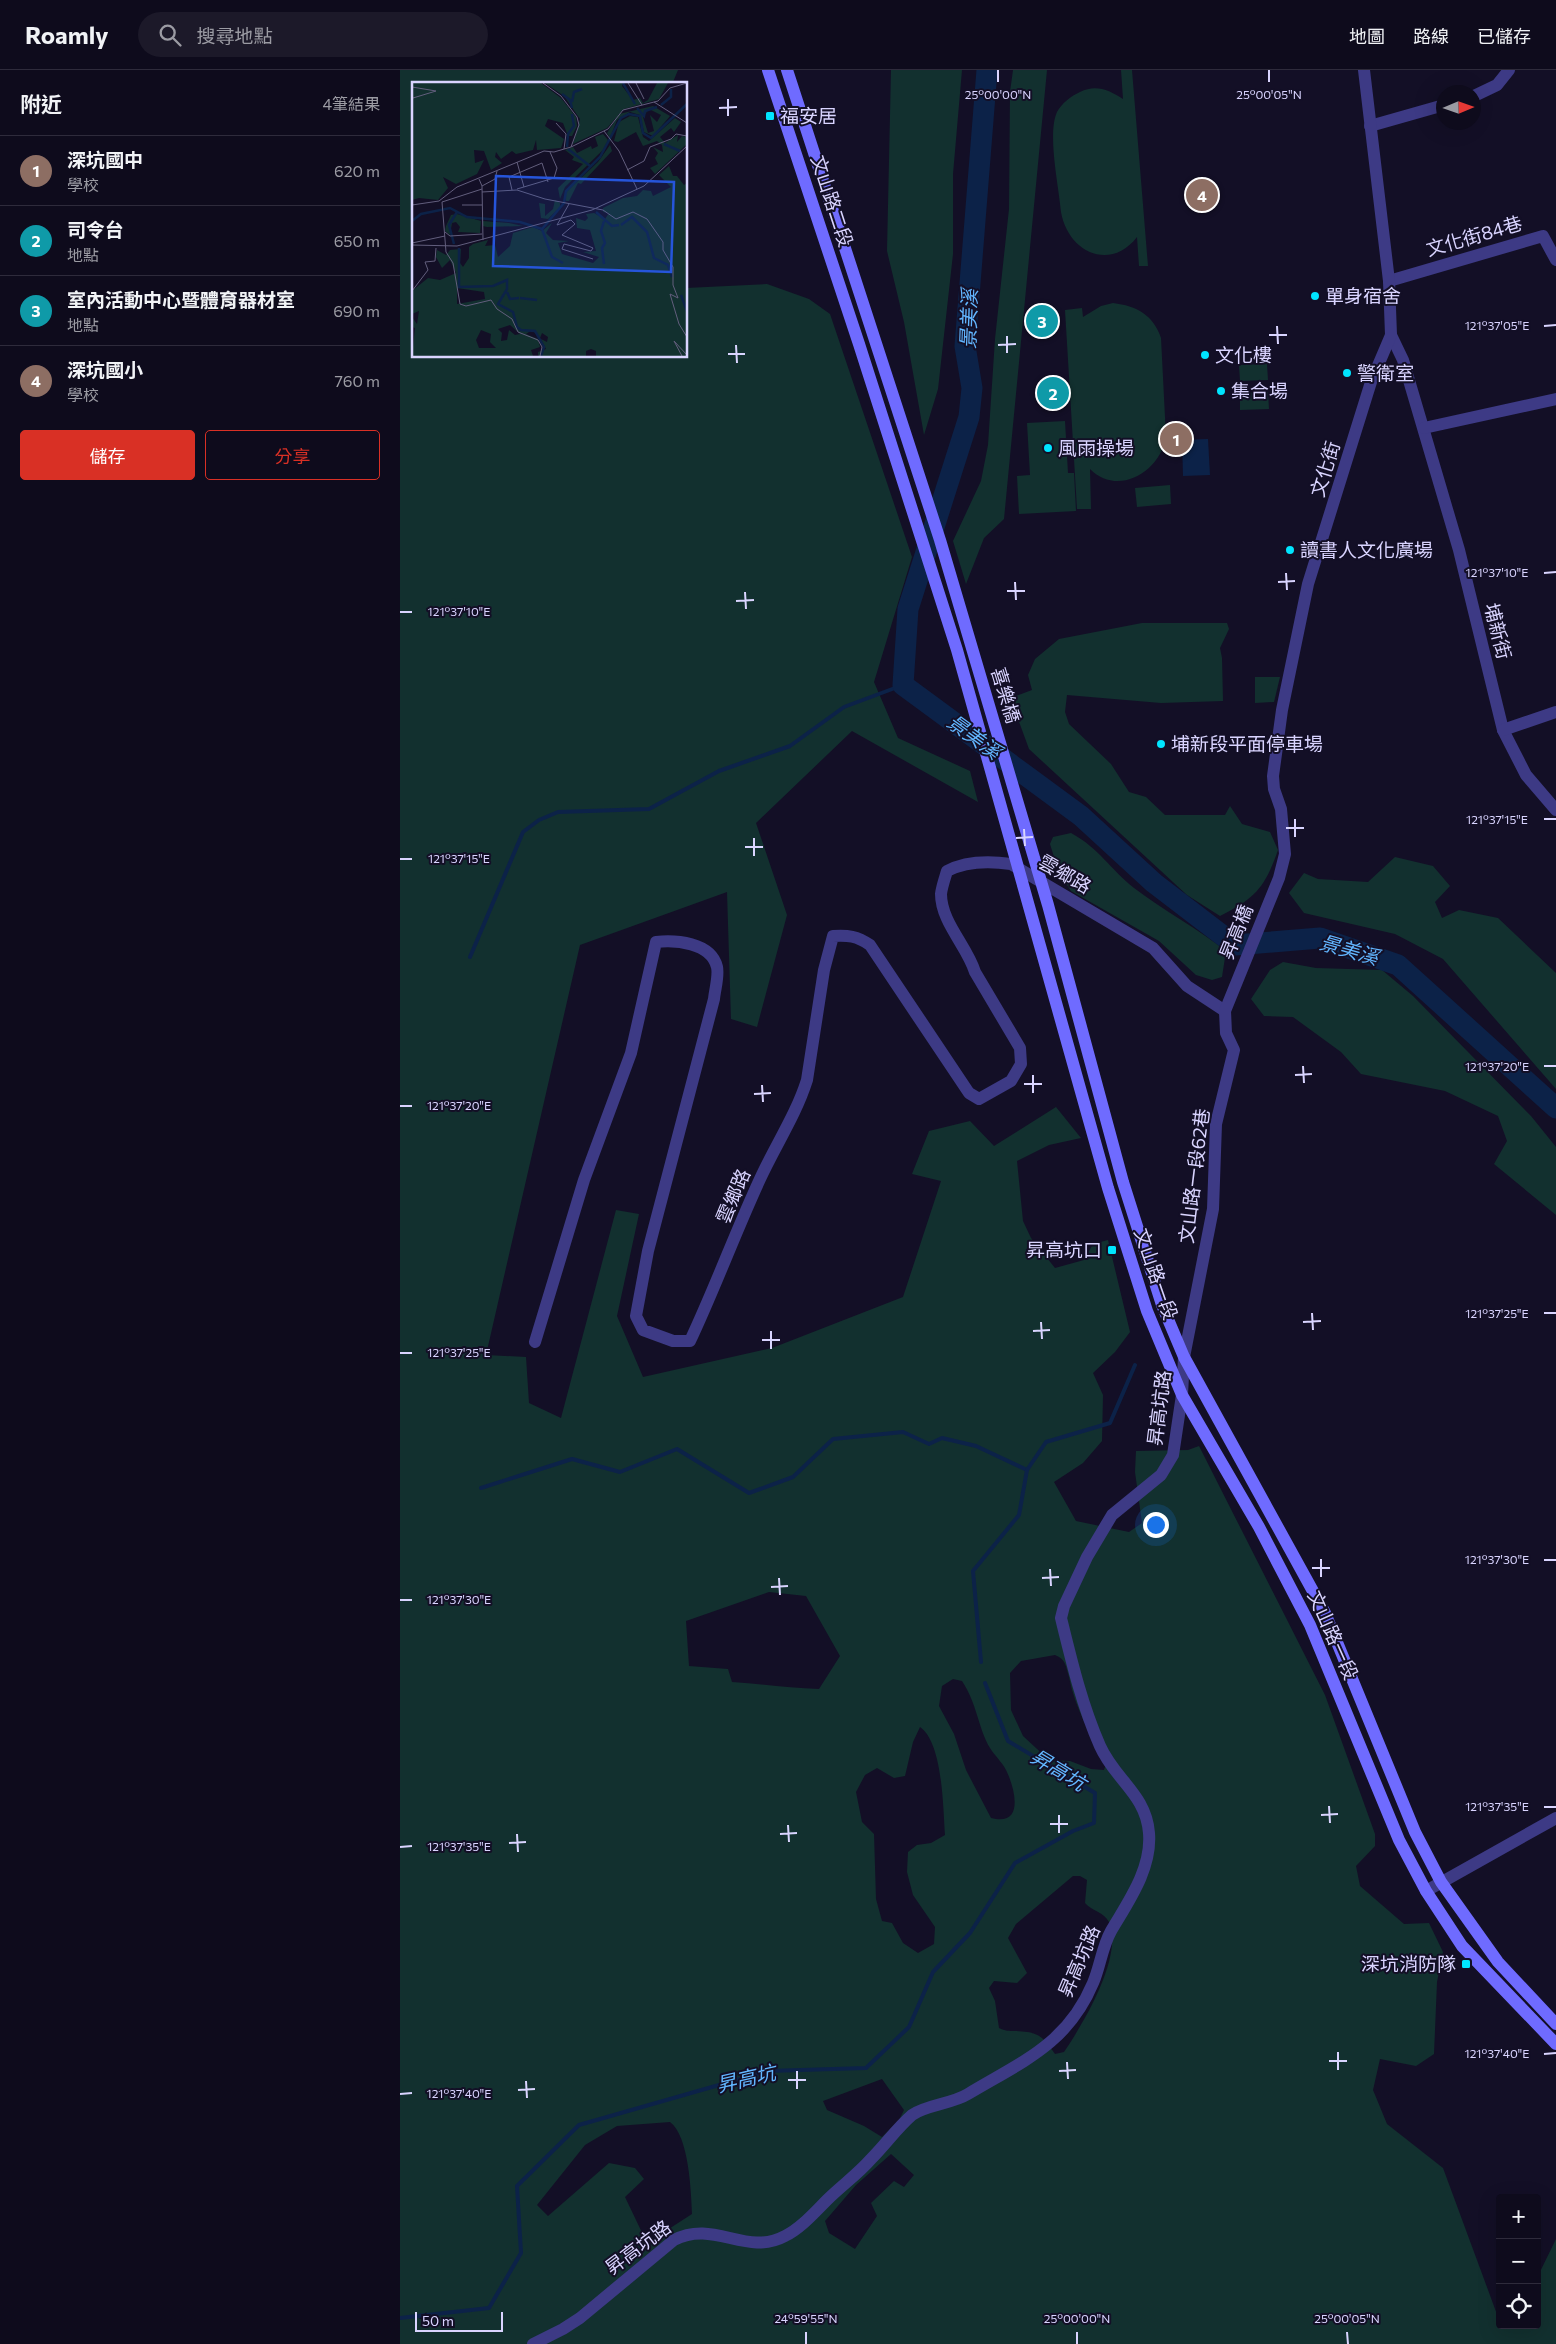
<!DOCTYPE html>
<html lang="zh-TW">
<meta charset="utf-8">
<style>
body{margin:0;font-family:Commissioner,"Noto Sans TC",sans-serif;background:#1c1929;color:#f1f3f6}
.controls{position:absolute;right:15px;bottom:15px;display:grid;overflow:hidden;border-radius:5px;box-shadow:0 5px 20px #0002}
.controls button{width:45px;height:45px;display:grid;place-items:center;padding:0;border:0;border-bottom:1px solid #2e2b3b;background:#0e0b1c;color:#f1f3f6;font:25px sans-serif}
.compass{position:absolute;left:1036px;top:15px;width:45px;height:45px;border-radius:50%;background:#0e0b1c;box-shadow:0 5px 20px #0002;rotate:88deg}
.scale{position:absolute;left:15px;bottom:12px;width:88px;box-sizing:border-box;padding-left:5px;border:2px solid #d9d4ff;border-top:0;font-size:14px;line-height:18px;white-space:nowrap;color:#d9d4ff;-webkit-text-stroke:4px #130f26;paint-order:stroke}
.you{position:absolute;left:755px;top:1454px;width:18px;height:18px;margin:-12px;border:4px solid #fff;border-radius:50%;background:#1a73e8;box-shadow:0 0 0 8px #1a73e833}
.badge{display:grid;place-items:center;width:32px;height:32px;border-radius:50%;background:#d93025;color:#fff;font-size:16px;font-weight:700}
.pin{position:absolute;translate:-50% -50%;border:2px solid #fff;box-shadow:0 1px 5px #0006}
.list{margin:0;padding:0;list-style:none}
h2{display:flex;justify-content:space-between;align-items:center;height:65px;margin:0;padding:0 20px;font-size:21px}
h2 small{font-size:16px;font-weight:400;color:#9b9ba3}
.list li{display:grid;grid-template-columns:32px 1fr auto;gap:15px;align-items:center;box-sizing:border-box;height:70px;padding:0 20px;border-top:1px solid #2e2b3b}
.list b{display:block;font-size:19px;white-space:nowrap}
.list p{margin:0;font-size:16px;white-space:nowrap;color:#9b9ba3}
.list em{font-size:16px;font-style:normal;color:#9b9ba3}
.actions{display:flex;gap:10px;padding:15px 20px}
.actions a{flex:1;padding:11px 0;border:1px solid #d93025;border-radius:5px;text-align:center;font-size:18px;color:#d93025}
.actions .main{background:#d93025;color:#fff}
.icon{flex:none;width:28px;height:28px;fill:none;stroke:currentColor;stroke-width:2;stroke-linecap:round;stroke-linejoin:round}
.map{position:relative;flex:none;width:1156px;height:2274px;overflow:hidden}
header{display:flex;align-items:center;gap:30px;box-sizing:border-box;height:70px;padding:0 25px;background:#0e0b1c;border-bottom:1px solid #2e2b3b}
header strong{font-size:24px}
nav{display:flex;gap:28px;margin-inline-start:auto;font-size:18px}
.search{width:350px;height:45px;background:#1c1929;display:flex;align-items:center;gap:12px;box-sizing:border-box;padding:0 18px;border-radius:28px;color:#9b9ba3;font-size:19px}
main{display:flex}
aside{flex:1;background:#0e0b1c}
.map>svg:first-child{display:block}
.green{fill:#12302f;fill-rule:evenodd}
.water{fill:#0c2248}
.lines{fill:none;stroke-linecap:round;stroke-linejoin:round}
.stream{stroke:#0c2248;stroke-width:4}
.river{stroke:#0c2248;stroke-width:21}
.street{stroke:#3d3a85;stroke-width:12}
.secondary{stroke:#6f6bff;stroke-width:12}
.ticks{fill:none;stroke:#d9d4ff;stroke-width:2}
.poi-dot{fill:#00e5ff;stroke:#130f26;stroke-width:2}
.labels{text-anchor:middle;stroke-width:4;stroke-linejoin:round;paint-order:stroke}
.poi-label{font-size:19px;fill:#d9d4ff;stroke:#130f26;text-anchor:start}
.street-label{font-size:19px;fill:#d9d4ff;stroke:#130f26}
.water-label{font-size:20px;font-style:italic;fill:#62b6ff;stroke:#130f26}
.inset-river{fill:none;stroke:#0c2248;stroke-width:2.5}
.inset-road{fill:none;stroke:#625e7d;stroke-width:1}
.view{fill:#2655da;fill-opacity:0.15;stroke:#2655da;stroke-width:2.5}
.inset-edge{fill:none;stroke:#d9d4ff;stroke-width:2.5}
.ticks-label{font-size:12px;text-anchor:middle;fill:#d9d4ff;stroke:#130f26;stroke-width:4;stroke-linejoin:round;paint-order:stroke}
</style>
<header>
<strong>Roamly</strong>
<div class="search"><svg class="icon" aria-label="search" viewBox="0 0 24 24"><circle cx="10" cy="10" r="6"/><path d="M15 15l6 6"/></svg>搜尋地點</div>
<nav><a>地圖</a><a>路線</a><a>已儲存</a></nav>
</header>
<main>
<aside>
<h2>附近<small>4筆結果</small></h2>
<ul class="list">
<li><span class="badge" style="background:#8d6e63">1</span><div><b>深坑國中</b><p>學校</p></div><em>620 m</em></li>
<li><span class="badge" style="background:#0f9aa8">2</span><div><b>司令台</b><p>地點</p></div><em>650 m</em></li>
<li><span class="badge" style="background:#0f9aa8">3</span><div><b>室內活動中心暨體育器材室</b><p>地點</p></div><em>690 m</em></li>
<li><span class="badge" style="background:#8d6e63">4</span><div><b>深坑國小</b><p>學校</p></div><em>760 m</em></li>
</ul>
<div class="actions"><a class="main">儲存</a><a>分享</a></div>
</aside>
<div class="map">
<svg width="1156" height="2274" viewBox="0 0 1156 2274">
<rect width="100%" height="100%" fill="#130f26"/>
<g class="green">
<path d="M0,0h278l-5,12 -8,2h-251v272h272v-68l81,-4 42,15 21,15 82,243 -38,125 24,56 72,33 8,31 -126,-71 -96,92 31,92 -30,112 -26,-8 -4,-127 -147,53 -94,410 40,2 3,46 32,15 55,-208 23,4 -22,102 26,61 129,-29 131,-51 38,-116 -29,-7 17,-43 41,-10 24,25 62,-39 25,31 -32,7 -32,16 6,60 8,17 24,30 29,-8 9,-16 15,-4 22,92 -15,20 -22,21 10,22 -1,46 -19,22 -29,19 22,39 53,11 13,-9 -7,-51 1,-21 52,-1 11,-4 126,249 50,139v12l-19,20 4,20 44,38 25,-1 14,29 -6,30 -3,72 -18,12 -36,-7 -7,31 14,34 56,44 55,149h2v8h37v-47l19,-39v105h-1156zM369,1522l37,4 34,60 -21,33c-29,-1 -57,-5 -87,-7l-4,-13 -39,-3 -3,-45zM655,1585c11,4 11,12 14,22 6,31 22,59 37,87l-2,6 -13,-1 -21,-8 -21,-1 -26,-24 -12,-26 -1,-37 11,-12zM553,1609l9,2c15,22 16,47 28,67 5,8 12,14 16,22 9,18 19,57 -15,48l-25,-48 -12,-36 -15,-28 3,-20zM520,1657c23,16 23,81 25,108l-14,8 -14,2 -9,7 -1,20 6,23 22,32 -1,17 -16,9 -15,-10 -11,-20 -10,-2 -6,-22 -2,-65 -12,-12 -6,-30 9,-17 12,-7 17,10 11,-2 8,-34zM673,1806h7l7,4 -2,23c7,8 19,9 24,19 15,34 -26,102 -45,130l-9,2c-13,-19 -17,-22 -40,-23 -6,0 -10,0 -16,-3l-4,-27 -6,-13 5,-7 23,2 10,-10 -19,-35 8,-14zM482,2009l22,31 -5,10 -17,17 -18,-11 -37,-16 -4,-9zM270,2052c19,14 21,69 22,92l-45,29 -22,-46 19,-18 -9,-11 -26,-5 -61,53 -11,-11 48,-60 32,-19zM491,2084l23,21 -10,12 -10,-6 -23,22 6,13 -22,33 -26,-16 -4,-12 31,-36z"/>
<path d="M491,0h71l-9,104v80l-15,135 -14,46 -20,-113 -17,-71z"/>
<path d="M613,0h34l-43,449 -20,19 -18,46 -13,-43 28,-60 7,-36 7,-106 14,-130 1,-117z"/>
<path d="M721,0h11l16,196h-9l-2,-29c-27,35 -69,15 -76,-25 -2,-25 -14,-78 -4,-100 5,-9 14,-16 23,-20 16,-8 29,-2 43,7z"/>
<path d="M713,233c24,3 40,12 48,35l5,99c-6,35 -48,60 -76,32l1,40h-14l-12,-199 17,-2 1,9 18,-11z"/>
<path d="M867,294l1,16 -28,1 -1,-16z"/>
<path d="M868,322l1,17 -29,1v-17z"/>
<path d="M665,351l3,52h6l2,38 -57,3 -2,-38 13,-1 -3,-52z"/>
<path d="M770,415l1,19 -34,3 -2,-19z"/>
<path d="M742,553h85l2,6 -9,19 2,10 1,43 -62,2 -94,-8 -2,17 4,12 42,40 18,28 17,5 19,18h60l5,-9 12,18 28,8 8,18c-13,37 -22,48 -58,66l-33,-21 -158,-146 -15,-41 -1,-11 19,-7 -4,-15 7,-16 24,-20z"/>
<path d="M855,607h25l-6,25 -19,1z"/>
<path d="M671,763c28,15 40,37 63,55 30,23 63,40 92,63l-4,26 -10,3 -16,-5 -37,-34 -88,-50 -12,-18 -9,-29 3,-7z"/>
<path d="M995,787l38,9 17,20 -15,16 7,16 17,-8 39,8 58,55v116l-113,-130 -48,-25 -91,-21 -15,-20 15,-20 14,6 50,3z"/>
<path d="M883,892l33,6 66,2 31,26 118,120 25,31v68l-62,-51 13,-23 -9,-25 -53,-25 -84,-17 -20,-22 -48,-35 -29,-1 -13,-17 19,-29z"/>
</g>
<path class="water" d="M808,369l2,36 -27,1 -1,-36z"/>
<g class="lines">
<g class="stream">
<path d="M70,887l53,-125 16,-12 19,-8 91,-3 70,-38 71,-25 54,-39 59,-22"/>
<path d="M81,1418l91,-29 48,13 57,-23 72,44 44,-16 40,-38 70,-7 26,12 13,-6 34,8 51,24"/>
<path d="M581,1592l-8,-91 46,-56 8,-45 19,-28 64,-19 25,-58"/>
<path d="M0,2248l89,-10 32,-55 -4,-67 62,-61 189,-54 98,-3 43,-41 24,-55 37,-39 45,-70 58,-32 21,-8 1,-30 -87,-52 -23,-58"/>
</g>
<path class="river" d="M587,0l-22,276 7,42 -3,29 -61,192 -5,76 178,131 73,67 81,62 85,-7 78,27 158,143"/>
<g class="street">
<path d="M1074,26l23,-11 12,-15"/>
<path d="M970,56l74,-21"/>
<path d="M989,211l154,-45 13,24"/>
<path d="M991,265l12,25 56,190 44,180 23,45 30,35"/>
<path d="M1024,358l132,-29"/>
<path d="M1103,660l53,-18"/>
<path d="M135,1272l49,-162 47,-127 25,-111c19,-2 55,0 61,25 2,9 -2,22 -3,32l-66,252 -12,65 7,14 30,11h17c25,-53 45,-108 70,-162 15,-33 36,-64 47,-99l17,-110 9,-34c15,-1 24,0 37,9l99,148 10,6 32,-18 10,-17 -1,-16 -45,-76c-8,-26 -34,-50 -34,-78 1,-8 4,-16 6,-23 19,-10 43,-10 64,-7l142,84 34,38 38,25"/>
<path d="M1026,1821l130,-73"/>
<path d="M133,2274l30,-15 17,-11 94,-78c40,-21 72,17 111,-4 16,-8 29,-23 42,-36 14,-14 31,-26 44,-41 14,-14 26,-31 41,-44 13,-10 40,-11 56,-21 53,-32 99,-49 125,-111 7,-16 9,-36 18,-52 17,-29 41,-62 38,-98 -3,-39 -34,-53 -49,-87 -18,-41 -28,-83 -39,-128l3,-12 23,-49 25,-42 49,-40 12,-20 9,-60 2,-38 29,-148 3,-85 18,-74 -8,-17 -1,-22 54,-133 6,-24 -4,-45 -7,-20 -1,-13 9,-66 26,-126 63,-202 20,-47 -2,-54 -25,-211"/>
</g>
<g class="secondary">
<path d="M368,0l91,274 98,306 151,538 39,123 35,84 77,132 51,98 89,215 27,51 36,55 94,98"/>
<path d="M387,0l153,470 108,365 75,277 39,123 22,52 141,256 90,219 26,50 57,80 58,62"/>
</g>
</g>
<path class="ticks" d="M598,0v12M869,0v12M328,29v17M319,38l18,-1M877,256l1,18M1144,256l12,-1M869,265h18M607,266v17M336,275l1,18M598,275l18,-1M328,284h17M886,503l1,17M1144,503l12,-1M615,512l1,18M878,512l17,-1M607,521h18M345,522l1,17M336,531l18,-1M0,542h12M895,749v18M1144,749h12M886,758h18M624,759l1,17M354,768v18M616,768l17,-1M345,777h18M0,789h12M903,996l1,17M1144,996h12M633,1005v18M895,1005l17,-1M624,1014h18M362,1015l1,17M354,1024l17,-1M0,1036h12M912,1243l1,17M1144,1243h12M641,1252l1,17M903,1252l18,-1M371,1261v18M633,1261l17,-1M362,1270h18M0,1283h12M921,1489v18M1144,1490h12M912,1498h18M650,1499l1,17M379,1508l1,17M642,1508l17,-1M371,1517l17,-1M0,1530h12M929,1736l1,17M1144,1737h12M659,1745v18M921,1745l17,-1M650,1754h18M388,1755l1,17M117,1764l1,18M380,1764l17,-1M109,1773l17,-1M0,1777l12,-1M938,1982v18M1144,1984l12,-1M929,1991h18M667,1992l1,17M397,2001v18M659,2001l17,-1M388,2010h18M126,2011l1,17M118,2020l17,-1M0,2024l12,-1M406,2262v12M677,2262v12M947,2262l1,12"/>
<g class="poi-dot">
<rect x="365" y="41" width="10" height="10" rx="2.5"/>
<circle cx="915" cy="226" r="5"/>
<circle cx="805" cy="285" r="5"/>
<circle cx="947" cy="303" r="5"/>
<circle cx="821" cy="321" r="5"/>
<circle cx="648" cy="378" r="5"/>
<circle cx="890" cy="480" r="5"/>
<circle cx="761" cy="674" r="5"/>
<rect x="707" y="1175" width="10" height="10" rx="2.5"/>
<rect x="1061" y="1889" width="10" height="10" rx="2.5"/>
</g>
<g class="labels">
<g class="poi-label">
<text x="380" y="53">福安居</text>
<text x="925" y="233">單身宿舍</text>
<text x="815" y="292">文化樓</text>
<text x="957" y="310">警衛室</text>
<text x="831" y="328">集合場</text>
<text x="658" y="385">風雨操場</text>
<text x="900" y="487">讀書人文化廣場</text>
<text x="771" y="681">埔新段平面停車場</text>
<text x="702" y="1187" text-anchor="end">昇高坑口</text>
<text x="1056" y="1901" text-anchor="end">深坑消防隊</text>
</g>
<g class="street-label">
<text transform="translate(432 131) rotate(72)" y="7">文山路二段</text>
<text transform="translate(1074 166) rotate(-16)" y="7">文化街84巷</text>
<text transform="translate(925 399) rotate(-73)" y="7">文化街</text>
<text transform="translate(1098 561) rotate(76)" y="7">埔新街</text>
<text transform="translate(606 625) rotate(73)" y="7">喜樂橋</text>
<text transform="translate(665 804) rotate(30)" y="7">雲鄉路</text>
<text transform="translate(836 862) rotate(-68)" y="7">昇高橋</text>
<text transform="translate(794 1106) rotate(-83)" y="7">文山路一段62巷</text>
<text transform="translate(333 1126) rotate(-67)" y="7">雲鄉路</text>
<text transform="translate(756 1204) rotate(71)" y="7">文山路一段</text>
<text transform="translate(759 1338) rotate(-83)" y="7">昇高坑路</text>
<text transform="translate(933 1565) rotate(66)" y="7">文山路一段</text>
<text transform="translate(679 1891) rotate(-67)" y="7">昇高坑路</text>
<text transform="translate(238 2177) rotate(-37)" y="7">昇高坑路</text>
</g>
<g class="water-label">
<text transform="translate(569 249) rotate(-88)" y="7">景美溪</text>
<text transform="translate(574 667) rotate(36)" y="7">景美溪</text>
<text transform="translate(949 880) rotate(16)" y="7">景美溪</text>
<text transform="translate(658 1700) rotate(31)" y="7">昇高坑</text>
<text transform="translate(346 2009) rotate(-13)" y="7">昇高坑</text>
</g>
</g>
<g transform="translate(12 12)">
<rect width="275" height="275" fill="#130f26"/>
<path d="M0,1h129l20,15 15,19 1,9 -5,10h-4l-5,-13 -15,-4 -3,7 19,13 -3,9 -24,2 -1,-10 -3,10 -17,4 -4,-3 -11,8 -5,-7 -1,5 7,6 -11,7 -7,-19 -10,-1 1,13 9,-3 -7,14 -21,10 -13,-7 5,11 -10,12 -19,-2 -7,2v4zM133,1h78l-1,3 11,14 7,-2 3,5 5,-3 9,-17h11l-9,16 -35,10 -17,19 -34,16 7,-25 -16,-23zM241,24l17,10 -17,20 -9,-4 -4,-17 -10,-3 -13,8 -7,18 -3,-5 12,-19zM237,27l12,6 -4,7 -7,-7 4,16 -6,2 -5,-16zM218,34l8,1 5,20 6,4 26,-23 6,4 -7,10 -3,-4 -11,9 5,6 13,-8 -1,7 5,-6 5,1v7l-32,30 -5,-6 8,-4 -3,-6 3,-5 -5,-6 10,5 -1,-7 -5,-4 -14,5 -7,-14 -18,10 -4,-1 5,-19zM191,52l5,6 -5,10 -38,37 -5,12 -2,-11 25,-24 -11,-4 2,-3 -9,-7 8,-3 4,6 14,-7 1,3 6,-3 -3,-9zM198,63l2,6 -31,33 -3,-1 -9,18h-3v-9l32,-30zM257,84l4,10h4l7,9 3,-2v173h-91v-5l-5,-2 -5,2v5h-48v-4l8,-3 -5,-10 6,3 1,-5 -6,-4 -2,5 -8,-8 -6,4 12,5 2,8 -9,3 2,6h-121l3,-28 -3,-1v-10l5,7 2,-13 -7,3v-23l16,-13 12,2 16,-7 -6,-13 -8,8 -6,-11 1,-7 9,5 4,-5 11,-1 -1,14 3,4 6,-9v-11l4,-3 15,-4 -3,6 10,-1 3,12 12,-11 3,-13 20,-6 9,4 10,-8 -6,10 7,7 16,1 -11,2 4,11 31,9 6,-6 -16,-5 13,-1 -6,-21 -13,-2 -1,-10 9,3 3,-3 -2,-4 8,-1 11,6 4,-6 -6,-1v-4l20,-10 14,-2 6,-6 8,1 2,5 18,-9 -12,-12zM45,206l27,4 1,7 -28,5zM98,243l10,9 -5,1 -6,-5 -2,10 -6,1 1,-8 -4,-4zM69,248l10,4 -1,8 6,6h-17l-3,-8zM143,118l5,3v4l-12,12 -7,-1 -2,-15 6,1v12l8,-7zM45,132l24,7 -1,12 -22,-1 2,-5 -4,-5 -4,1 -2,12 -5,-4 1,-5 5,-11zM71,139l26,2 14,3 -36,1 -4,-1z" fill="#12302f" fill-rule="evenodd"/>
<path class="inset-river" d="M211,1l12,21M150,12l8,6 2,8M160,20l2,-10 8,-3M249,23l10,-8v-8M225,26l7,8 1,-5 12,-4M252,62l16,7M155,65l1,-13 6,-8 -2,-12M156,67l22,17M184,130l16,14 7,-1M0,139l9,-7 29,-6 17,9 53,5 22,7 22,-26 2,-12 34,-34 21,-39 8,-4 11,2 3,17 8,5 36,-34M209,143l11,-8 15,15 7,26 14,7 4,12M130,147l10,28 11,6M42,162l-5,-19 8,-13M47,166v39l34,-1 14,-6v9l-9,15 15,8 4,15 4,3 14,1 9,16 -3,9M0,181v17M192,182l-2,-16 3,-5 -4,-12 3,-10M95,210l3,7 9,-1M269,213l6,16M108,216l17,2"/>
<path class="inset-road" d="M131,1l18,13 16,21 2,8 -8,22M216,1l14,22M224,1l8,16M0,5l24,4 -23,7M242,20l33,21M144,41l10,11 -2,15M192,49l15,20 18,38M105,80l7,25M215,88l17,-9 6,-14 21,-8 5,-5 11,2M67,97l3,7 1,54M70,104l13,-7 2,-8M105,107l37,-11 3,-10 -7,-16M100,108l-3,-13 33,-14 6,19M70,110l35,-2 28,9 58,11 13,9 17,-7 14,7 16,23v8l10,17v18l5,13 -8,-4 9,30 8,13M30,120l4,50 7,11 7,41 6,2 25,-6 6,9 15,10 6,13 20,8 4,7 -2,9M30,120l40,-13M157,122l-12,21 14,-5 4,4 -13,11 31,13 -2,3 -27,-7 -2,5 31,10M0,123l27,-4 18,-14 68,-28 19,-8 10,1 17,-5 37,-18 15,-19 35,-9 12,-13 17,-5M50,123h20M33,150l5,4 32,-2M0,161l33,-7M0,163l45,1 135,-36 52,-24 43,-40M0,209l16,-21 -3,-8 10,-1 1,-13M270,274l-8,-15 13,14"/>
<path class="view" d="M84,94l178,6 -3,90 -178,-6z"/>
<rect width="275" height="275" class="inset-edge"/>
</g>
<g class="ticks-label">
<text x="598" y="29">25°00'00"N</text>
<text x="869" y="29">25°00'05"N</text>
<text x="1097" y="260">121°37'05"E</text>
<text x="1097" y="507">121°37'10"E</text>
<text x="59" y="546">121°37'10"E</text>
<text x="1097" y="754">121°37'15"E</text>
<text x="59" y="793">121°37'15"E</text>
<text x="1097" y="1001">121°37'20"E</text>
<text x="59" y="1040">121°37'20"E</text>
<text x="1097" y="1248">121°37'25"E</text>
<text x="59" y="1287">121°37'25"E</text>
<text x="1097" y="1494">121°37'30"E</text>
<text x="59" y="1534">121°37'30"E</text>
<text x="1097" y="1741">121°37'35"E</text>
<text x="59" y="1781">121°37'35"E</text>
<text x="1097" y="1988">121°37'40"E</text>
<text x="59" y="2028">121°37'40"E</text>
<text x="406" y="2253">24°59'55"N</text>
<text x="677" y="2253">25°00'00"N</text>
<text x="947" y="2253">25°00'05"N</text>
</g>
</svg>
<div class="controls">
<button>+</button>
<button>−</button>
<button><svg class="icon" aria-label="locate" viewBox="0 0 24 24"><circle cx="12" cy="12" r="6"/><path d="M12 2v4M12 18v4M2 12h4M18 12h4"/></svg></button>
</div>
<svg class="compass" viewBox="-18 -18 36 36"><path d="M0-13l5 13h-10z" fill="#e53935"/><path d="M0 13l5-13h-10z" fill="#9b9ba3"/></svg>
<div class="scale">50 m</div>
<div class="you"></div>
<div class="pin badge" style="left:776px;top:369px;background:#8d6e63">1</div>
<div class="pin badge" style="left:653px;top:323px;background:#0f9aa8">2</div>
<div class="pin badge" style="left:642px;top:251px;background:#0f9aa8">3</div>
<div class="pin badge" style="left:802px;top:125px;background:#8d6e63">4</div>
</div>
</main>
